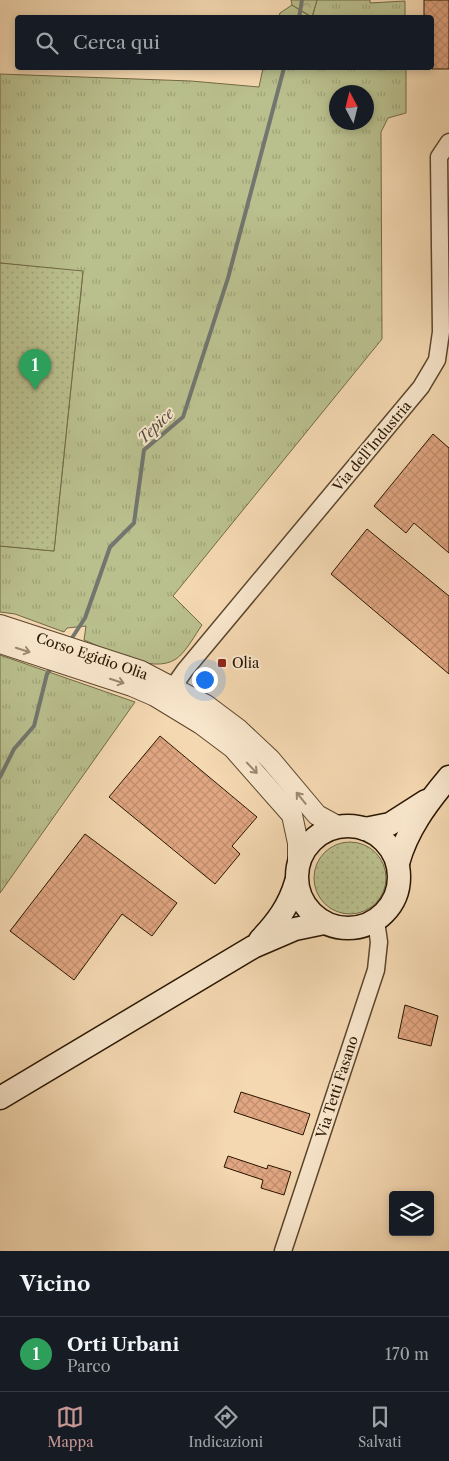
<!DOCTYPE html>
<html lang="it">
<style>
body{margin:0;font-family:"Libre Caslon Text",serif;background:#20242c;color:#f1f3f6}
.controls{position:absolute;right:15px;bottom:15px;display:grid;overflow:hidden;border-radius:5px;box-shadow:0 2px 8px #0003}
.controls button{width:45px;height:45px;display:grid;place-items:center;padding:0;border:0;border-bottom:1px solid #363941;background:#171b24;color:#f1f3f6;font:25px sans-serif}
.compass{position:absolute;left:329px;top:85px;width:45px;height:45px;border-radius:50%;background:#171b24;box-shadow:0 2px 8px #0003;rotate:353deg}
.you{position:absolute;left:204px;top:679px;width:18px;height:18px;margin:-12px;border:4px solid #fff;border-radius:50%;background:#1a73e8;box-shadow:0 0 0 8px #1a73e833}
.badge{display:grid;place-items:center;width:32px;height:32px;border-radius:50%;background:#c59692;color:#fff;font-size:16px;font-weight:700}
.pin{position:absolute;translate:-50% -41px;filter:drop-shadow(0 1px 2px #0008)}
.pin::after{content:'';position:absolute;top:26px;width:18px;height:15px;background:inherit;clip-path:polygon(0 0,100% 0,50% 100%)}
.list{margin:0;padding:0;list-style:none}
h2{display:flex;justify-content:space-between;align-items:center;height:65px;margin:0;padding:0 20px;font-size:21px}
h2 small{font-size:16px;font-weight:400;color:#9ea1a6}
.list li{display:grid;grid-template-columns:32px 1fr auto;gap:15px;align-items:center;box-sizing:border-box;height:75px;padding:0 20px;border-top:1px solid #363941}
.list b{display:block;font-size:19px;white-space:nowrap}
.list p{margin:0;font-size:16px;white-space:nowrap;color:#9ea1a6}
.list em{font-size:16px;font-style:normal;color:#9ea1a6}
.icon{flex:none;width:28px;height:28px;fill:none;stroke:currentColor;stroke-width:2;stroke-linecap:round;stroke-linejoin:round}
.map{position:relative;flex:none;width:449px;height:1251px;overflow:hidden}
.search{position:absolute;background:#171b24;box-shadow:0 2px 8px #0003;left:15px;right:15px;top:15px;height:55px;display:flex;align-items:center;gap:12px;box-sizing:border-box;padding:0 18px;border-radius:5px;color:#9ea1a6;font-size:19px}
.sheet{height:140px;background:#171b24}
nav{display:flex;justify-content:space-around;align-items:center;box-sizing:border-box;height:70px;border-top:1px solid #363941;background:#171b24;font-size:14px;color:#9ea1a6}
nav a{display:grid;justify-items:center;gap:2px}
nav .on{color:#c59692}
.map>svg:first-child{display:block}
.grass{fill:url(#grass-tufts);stroke:#726a46;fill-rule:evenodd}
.forest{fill:url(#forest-crowns);stroke:#726a46}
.garden{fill:url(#garden-dots);stroke:#726a46}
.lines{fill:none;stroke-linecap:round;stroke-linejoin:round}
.stream{stroke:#72766e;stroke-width:4}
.building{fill:url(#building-cross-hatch);stroke:#2a1600}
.minor-casing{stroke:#5c462c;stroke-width:19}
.tertiary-casing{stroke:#5c462c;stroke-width:22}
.secondary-casing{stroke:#2a1600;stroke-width:25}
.minor{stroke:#f8e6cc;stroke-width:16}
.tertiary{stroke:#f8e6cc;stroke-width:20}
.secondary{stroke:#f8e6cc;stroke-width:22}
.oneway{stroke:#9b8870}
.poi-dot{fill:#8f2418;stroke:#f8e6cc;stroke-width:2}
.labels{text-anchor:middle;stroke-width:4;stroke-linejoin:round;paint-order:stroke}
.street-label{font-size:14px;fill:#2a1600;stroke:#f8e6cc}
.poi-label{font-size:14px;fill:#2a1600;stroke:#f8e6cc;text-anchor:start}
.water-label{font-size:15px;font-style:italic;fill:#544e40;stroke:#f8e6cc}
</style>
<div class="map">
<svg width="449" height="1251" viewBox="0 0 449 1251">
<defs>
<pattern id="grass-tufts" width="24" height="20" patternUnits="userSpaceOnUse" patternTransform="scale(1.25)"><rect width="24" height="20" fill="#b9bf8d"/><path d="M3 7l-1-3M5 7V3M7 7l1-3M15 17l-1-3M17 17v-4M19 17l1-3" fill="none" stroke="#9fa378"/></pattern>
<pattern id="forest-crowns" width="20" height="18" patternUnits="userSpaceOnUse" patternTransform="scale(1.25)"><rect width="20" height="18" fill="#b9bf8d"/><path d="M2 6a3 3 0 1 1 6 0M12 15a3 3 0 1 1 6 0" fill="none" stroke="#9fa378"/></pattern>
<pattern id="garden-dots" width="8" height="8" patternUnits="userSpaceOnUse" patternTransform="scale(1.25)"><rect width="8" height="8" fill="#b9bf8d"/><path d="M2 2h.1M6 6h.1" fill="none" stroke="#9fa378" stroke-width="1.8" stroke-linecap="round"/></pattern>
<pattern id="building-cross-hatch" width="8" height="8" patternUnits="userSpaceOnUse" patternTransform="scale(1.25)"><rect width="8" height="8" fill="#e1a682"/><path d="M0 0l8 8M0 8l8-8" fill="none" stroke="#c18e6e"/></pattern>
</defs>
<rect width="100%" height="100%" fill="#f4d8b1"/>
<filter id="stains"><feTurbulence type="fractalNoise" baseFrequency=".004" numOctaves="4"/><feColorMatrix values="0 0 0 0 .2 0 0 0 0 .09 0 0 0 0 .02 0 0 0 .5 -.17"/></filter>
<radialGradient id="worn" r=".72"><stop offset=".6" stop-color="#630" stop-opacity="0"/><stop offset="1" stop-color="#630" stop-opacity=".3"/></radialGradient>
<g class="grass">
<path d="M317,0h53v3l35,-2v16l-93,1z"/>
<path d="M292,5l19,12 -33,1 2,-5z"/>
<path d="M263,68h143v45l-18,5 -7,14 1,207 -209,257 29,29c-7,10 -16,27 -26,34 -24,16 -69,-10 -92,-19l2,-14 -19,2 -3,4 -49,-18 -15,-2v-66l54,5 29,-279 -83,-9v-189l191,7 68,6zM336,92h30v30h-30z"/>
<path d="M0,655l135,47 -135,191z"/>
</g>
<path class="forest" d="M291,0h26l-5,17 -20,-12z"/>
<g class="garden">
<path d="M0,263l83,8 -29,280 -54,-5z"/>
<circle cx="350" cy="878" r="36"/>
</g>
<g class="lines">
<g class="stream">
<path d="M299,18l3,-18"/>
<path d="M70,641l15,-23 25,-71 24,-24 10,-73 39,-33 45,-139 56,-210"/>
<path d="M0,777l14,-28 20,-23 13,-52 5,-7"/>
</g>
</g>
<g class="building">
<path d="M424,0h25v69h-17v-51h-8z"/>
<path d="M433,434l16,14v105l-35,-30 -8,10 -32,-27z"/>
<path d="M367,529l82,67v78l-118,-100z"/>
<path d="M160,736l97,81 -25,29 8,8 -25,30 -106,-87z"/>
<path d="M85,834l92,69 -25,33 -30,-22 -48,66 -64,-49z"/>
<path d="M405,1005l33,11 -7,30 -33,-8z"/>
<path d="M241,1092l69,22 -7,21 -69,-23z"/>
<path d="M228,1156l39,13 1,-4 23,7 -7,23 -23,-7 2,-8 -39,-13z"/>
</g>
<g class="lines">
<defs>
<g id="minor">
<path d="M166,697l19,-27 236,-283 16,-27 4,-28 -2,-175 10,-15"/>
<path d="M283,1251l93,-281 3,-28 -3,-21"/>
</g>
<g id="tertiary">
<path d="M0,625l141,46 65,34 32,24 32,30 47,56 22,12"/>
<path d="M0,643l132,43 23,10 46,28 32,24 59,67 6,28v19"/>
</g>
<g id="secondary">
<circle cx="348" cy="877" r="51"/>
<path d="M365,829l25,-5 36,-23"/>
<path d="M398,863c9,-33 29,-60 51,-86"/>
<path d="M260,940c17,-18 29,-34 36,-58"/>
<path d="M0,1098l253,-151 42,-18 29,-6"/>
</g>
</defs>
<use href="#minor" class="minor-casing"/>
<use href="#tertiary" class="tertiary-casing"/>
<use href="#secondary" class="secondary-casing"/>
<use href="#minor" class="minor"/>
<use href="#tertiary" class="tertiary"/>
<use href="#secondary" class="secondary"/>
</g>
<defs><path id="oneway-shaft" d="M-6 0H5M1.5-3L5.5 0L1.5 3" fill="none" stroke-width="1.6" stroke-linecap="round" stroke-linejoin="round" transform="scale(1.25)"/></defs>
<g class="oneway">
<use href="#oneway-shaft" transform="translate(23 650) rotate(18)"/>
<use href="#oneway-shaft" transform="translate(117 681) rotate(18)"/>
<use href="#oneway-shaft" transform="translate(252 768) rotate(46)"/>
<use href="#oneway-shaft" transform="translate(301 798) rotate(-129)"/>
</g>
<rect class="poi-dot" x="217" y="658" width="10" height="10" rx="2.5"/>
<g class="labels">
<g class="street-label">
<text transform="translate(372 446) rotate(-50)" y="5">Via dell'Industria</text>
<text transform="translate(92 656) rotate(19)" y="5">Corso Egidio Olia</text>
<text transform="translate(337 1087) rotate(-72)" y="5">Via Tetti Fasano</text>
</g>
<g class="poi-label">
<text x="232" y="668">Olia</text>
</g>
<g class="water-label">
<text transform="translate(156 426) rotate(-44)" y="5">Tepice</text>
</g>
</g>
<rect width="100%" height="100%" filter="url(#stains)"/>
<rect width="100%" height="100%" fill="url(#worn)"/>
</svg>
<div class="controls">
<button><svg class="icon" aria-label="layers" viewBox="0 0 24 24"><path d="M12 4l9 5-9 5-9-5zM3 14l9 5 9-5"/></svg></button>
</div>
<svg class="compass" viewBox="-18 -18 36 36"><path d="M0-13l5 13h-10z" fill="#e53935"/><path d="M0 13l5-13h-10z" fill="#9ea1a6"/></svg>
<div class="you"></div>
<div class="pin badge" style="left:35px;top:390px;background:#2e9e5b">1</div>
<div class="search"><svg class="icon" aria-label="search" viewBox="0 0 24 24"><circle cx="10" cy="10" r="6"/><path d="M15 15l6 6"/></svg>Cerca qui</div>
</div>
<section class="sheet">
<h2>Vicino<small></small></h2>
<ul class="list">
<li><span class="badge" style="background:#2e9e5b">1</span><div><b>Orti Urbani</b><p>Parco</p></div><em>170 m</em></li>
</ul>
</section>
<nav>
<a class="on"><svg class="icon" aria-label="map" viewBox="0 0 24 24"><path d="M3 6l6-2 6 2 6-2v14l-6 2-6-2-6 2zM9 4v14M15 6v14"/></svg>Mappa</a>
<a><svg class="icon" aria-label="directions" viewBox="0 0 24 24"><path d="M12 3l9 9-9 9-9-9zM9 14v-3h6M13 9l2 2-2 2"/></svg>Indicazioni</a>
<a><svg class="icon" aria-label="saved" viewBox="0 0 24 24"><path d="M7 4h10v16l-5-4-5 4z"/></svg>Salvati</a>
</nav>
